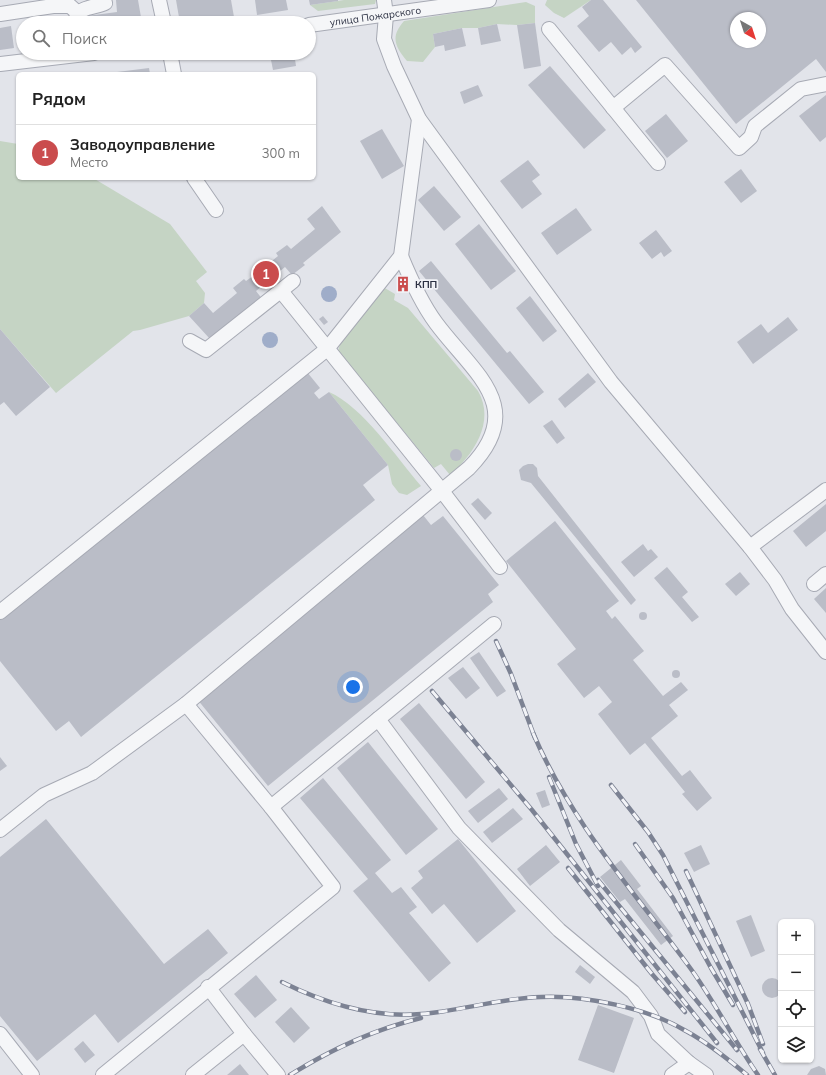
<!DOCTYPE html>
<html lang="ru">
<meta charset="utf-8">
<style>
body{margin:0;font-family:Mulish,sans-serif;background:#f2f2f2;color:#222}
.controls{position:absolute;right:12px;bottom:12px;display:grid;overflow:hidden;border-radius:6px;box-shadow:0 1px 3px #0004}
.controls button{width:36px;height:36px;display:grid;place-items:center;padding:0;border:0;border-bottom:1px solid #e0e0e0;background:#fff;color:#222;font:20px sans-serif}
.compass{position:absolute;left:730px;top:12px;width:36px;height:36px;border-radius:50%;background:#fff;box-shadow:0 1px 3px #0004;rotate:141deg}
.you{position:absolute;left:353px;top:687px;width:14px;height:14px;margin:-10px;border:3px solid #fff;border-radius:50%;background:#1a73e8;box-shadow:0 0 0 6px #1a73e833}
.badge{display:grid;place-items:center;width:26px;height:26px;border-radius:50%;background:#ca4c4d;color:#fff;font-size:13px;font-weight:700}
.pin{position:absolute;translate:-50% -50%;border:2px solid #fff;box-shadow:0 1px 4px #0006}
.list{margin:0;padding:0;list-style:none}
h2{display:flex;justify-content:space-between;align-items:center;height:52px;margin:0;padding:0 16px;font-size:17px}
h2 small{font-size:13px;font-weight:400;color:#767676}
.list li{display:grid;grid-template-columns:26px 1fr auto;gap:12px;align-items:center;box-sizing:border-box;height:56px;padding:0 16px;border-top:1px solid #e0e0e0}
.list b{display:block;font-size:15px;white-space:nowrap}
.list p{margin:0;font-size:13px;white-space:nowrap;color:#767676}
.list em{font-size:13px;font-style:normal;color:#767676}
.icon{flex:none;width:22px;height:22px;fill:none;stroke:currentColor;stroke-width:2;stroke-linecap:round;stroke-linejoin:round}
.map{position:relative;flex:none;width:826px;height:1075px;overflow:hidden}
.search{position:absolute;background:#fff;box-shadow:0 1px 3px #0004;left:16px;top:16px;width:300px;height:44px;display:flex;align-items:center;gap:10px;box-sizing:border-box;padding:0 14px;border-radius:22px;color:#767676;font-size:15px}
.panel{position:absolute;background:#fff;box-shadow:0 1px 3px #0004;left:16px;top:72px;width:300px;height:108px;border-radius:6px}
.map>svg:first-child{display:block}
.green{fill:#c5d4c4}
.water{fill:#9fadc9}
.building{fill:#babdc7;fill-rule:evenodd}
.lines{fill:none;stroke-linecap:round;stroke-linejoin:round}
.minor-casing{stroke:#a7aab4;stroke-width:16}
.minor{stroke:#f5f6f8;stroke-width:14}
.rail-casing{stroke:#7c8293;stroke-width:4.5}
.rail{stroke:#f2f3f7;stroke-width:3;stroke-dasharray:9;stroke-linecap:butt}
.labels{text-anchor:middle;stroke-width:3.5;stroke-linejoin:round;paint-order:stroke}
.street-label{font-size:10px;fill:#2b3042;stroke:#f2f3f7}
.poi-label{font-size:10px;font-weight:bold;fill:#2b3042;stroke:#f2f3f7;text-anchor:start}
</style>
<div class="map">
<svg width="826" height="1075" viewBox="0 0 826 1075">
<rect width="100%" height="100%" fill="#e2e4ea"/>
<g class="green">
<path d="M344,0h32l-1,4 -57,7 -8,-6z"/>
<path d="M547,0h44l-27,18 -10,-5 -9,-8z"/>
<path d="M526,2l9,4v17l-18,2 -20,-1 -19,4h-16l-29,6 2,13 -12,15 -16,-1c-12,-15 -17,-24 -3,-40z"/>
<path d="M0,141l18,3v34h75l77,46 37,48 -11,9 9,12 -1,10 -15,13 -49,14 -7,1 -77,62 -56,-64z"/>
<path d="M383,287l12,7 -1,6 14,8 70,83c18,31 -5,64 -28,84l-9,-11 -7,4 -96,-117 2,-7z"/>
<path d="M329,392c33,14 68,66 92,94l-14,9 -8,-2 -7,-9 -4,-19z"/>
</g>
<g class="water">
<circle cx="329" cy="294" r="8"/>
<circle cx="270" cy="340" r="8"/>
</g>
<g class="building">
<path d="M116,0h22l4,23h-54l-1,-7 30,-4z"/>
<path d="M176,0h55l3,17 -41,6h-13z"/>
<path d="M255,0h31l2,10 -31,5z"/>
<path d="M309,0h29v1l-28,4z"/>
<path d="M591,0h12l39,47 -7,6 -4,-6 -9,8 -11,-13 -12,10 -22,-26 12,-10 -7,-9z"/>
<path d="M636,0h190v72l-10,-13 -80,65zM736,18h24v24h-24z"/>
<path d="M64,17l1,6h-33v-1z"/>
<path d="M535,23l6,43 -17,3 -7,-44z"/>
<path d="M497,24l4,17 -20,4 -3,-17z"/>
<path d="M11,26l3,22 -14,2v-22z"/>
<path d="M462,28l4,18 -21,5 -1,-6 -9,2 -2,-13z"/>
<path d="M280,53h14l2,13 -23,4 -3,-15z"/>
<path d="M550,66l56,64 -22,19 -56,-64z"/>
<path d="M149,68l1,6h-41v-1z"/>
<path d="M478,85l5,11 -19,8 -4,-12z"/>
<path d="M826,95v42l-6,5 -21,-26z"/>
<path d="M666,114l22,27 -21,17 -22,-27z"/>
<path d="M382,129l22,37 -22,13 -22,-38z"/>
<path d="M528,160l12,15 -8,6 10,13 -20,15 -22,-28z"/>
<path d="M741,169l16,22 -16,12 -17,-21z"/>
<path d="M434,186l27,31 -17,14 -26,-31z"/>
<path d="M322,206l19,26 -38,31 2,2 -13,10 -7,-8 -29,24 7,9 -53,39 -21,-23 15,-13 9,10 24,-20 -4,-5 11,-9 2,2 11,-8 -2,-3 10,-8 2,3 11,-9 -2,-3 11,-8 4,4 24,-20 -8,-10z"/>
<path d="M576,208l16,22 -35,25 -16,-22z"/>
<path d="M479,224l37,47 -25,19 -36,-46z"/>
<path d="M656,230l16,21 -8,6 -3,-5 -9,7 -13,-16z"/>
<path d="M431,261l76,92 3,-2 34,41 -15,12 -110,-133z"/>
<path d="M404,280l3,5 -6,3 -2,-5z"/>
<path d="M530,296l27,35 -14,11 -27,-34z"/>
<path d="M323,316l5,6 -4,3 -5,-6z"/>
<path d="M788,317l10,13 -45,34 -16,-22 24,-18 7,9z"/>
<path d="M0,329l50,58 -34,29 -12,-14 -4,3z"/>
<path d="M307,372l13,16 -6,5 5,6 10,-7 59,73 -25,20 12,15 -294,237 -12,-16 -13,10 -56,-70v-43z"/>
<path d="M588,373l8,9 -31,26 -7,-9z"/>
<path d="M552,420l13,18 -8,6 -14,-18z"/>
<circle cx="456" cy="455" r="6"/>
<path d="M528,464h5l4,4 1,8 98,124 -5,5 -100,-122 -10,-3 -2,-10 4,-4z"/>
<path d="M478,498l14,15 -7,7 -14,-16z"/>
<path d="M826,504v27l-20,16 -13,-16z"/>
<path d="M423,515l8,10 12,-9 56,69 -11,9 5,8 -225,184 -71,-87z"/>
<path d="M555,521l64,80 -13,10 6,8 3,-3 29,35 -11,9 30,36 18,-14 7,8 -19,15 9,11 -27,22 31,38 8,-6 22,28 -15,13 -15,-17 3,-2 -40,-49 -15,12 -32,-41 14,-12 -13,-16 -15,12 -27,-34 19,-15 -70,-88z"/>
<path d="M643,544l5,7 3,-2 7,8 -24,20 -13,-15z"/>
<path d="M667,567l21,25 -6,5 17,20 -7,5 -38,-44z"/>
<path d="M740,572l10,12 -14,12 -11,-12z"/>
<path d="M826,588v25l-12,-14z"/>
<circle cx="643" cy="616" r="4"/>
<path d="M479,652l27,39 -9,6 -27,-39z"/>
<path d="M463,667l17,21 -14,11 -18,-21z"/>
<circle cx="676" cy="674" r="4"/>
<path d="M419,703l66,79 -19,17 -66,-80z"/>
<path d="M368,742l70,87 -32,26 -69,-87z"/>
<path d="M0,757l7,9 -7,5z"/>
<path d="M323,778l68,82 -16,13 17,20 9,-6 16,20 -8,6 42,50 -22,19 -76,-91 15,-12 -68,-81z"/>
<path d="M499,788l9,11 -30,24 -10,-12z"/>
<path d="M545,790l5,15 -8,3 -6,-15z"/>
<path d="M513,808l10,11 -31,24 -9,-11z"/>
<path d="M46,819l118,145 44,-35 20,24 -110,90 -23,-29 -58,47 -37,-45v-159z"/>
<path d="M458,839l58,72 -39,32 -33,-39 -12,10 -21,-26 12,-10 -5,-7z"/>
<path d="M546,845l14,17 -30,24 -13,-17z"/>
<path d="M701,845l9,19 -16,8 -10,-19z"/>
<path d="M621,860l20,26 -4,3 36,47 -12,9 -36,-46 -5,3 -20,-25z"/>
<path d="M751,915l14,36 -14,6 -15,-36z"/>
<path d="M580,965l15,12 -5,7 -15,-12z"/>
<path d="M256,975l21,25 -22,18 -21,-24z"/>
<circle cx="772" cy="988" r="10"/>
<path d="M598,1005l36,13 -20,55 -36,-13z"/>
<path d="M291,1007l19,21 -16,15 -19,-21z"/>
<path d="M781,1010v16l-3,-10z"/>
<path d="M83,1041l12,14 -10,8 -11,-14z"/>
<path d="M240,1064l9,11h-22z"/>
<path d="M819,1066l6,3 1,6h-19l4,-6z"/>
</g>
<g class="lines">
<defs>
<g id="minor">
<path d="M159,0l5,23"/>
<path d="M384,0l2,15 -2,24 10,27 25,53 192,263 139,165 25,33 17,29 34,43"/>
<path d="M0,14l53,-8h17l9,8"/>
<path d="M76,22c-1,-16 20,-14 29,-19l-1,-3"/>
<path id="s1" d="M309,25l180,-25"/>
<path d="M549,29l109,134"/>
<path d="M170,53l4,21"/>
<path d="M0,64l94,-11"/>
<path d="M613,108l52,-43 74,83 12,-11 4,-11 46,-37 25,-5"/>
<path d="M194,178l22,32"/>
<path d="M281,291l161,200 58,76"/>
<path d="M190,341l16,9 87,-69"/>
<path d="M750,547l76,-57"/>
<path d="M814,584l12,-10"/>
<path d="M0,612l327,-263 74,-93 18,-137"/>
<path d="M378,719l81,109 100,102 74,62 18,24 7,18 31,29 17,12"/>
<path d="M271,807l223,-183"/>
<path d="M0,830l44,-35 48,-22 94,-69 283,-236c60,-61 4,-95 -33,-145 -14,-19 -26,-45 -35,-67"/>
<path d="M208,987l36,47 34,41"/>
<path d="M0,1034l32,41"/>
<path d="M103,1075l230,-188 -62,-80 -85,-103"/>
<path d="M193,1075l51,-41"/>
<path d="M672,1075l17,-12"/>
</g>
</defs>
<use href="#minor" class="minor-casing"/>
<use href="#minor" class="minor"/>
<defs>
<g id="rail">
<path d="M496,641l15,33 24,64"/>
<path d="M432,691l100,119 185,233"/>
<path d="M533,733c38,89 98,155 155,232 26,35 45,74 70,110"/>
<path d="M549,777l27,67 22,42"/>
<path d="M611,785l37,47 15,23 100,198"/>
<path d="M635,844l38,54 38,70 22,37"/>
<path d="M568,868l84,106 33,38"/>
<path d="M686,871l62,133 15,40"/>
<path d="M598,880l139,170"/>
<path d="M282,982c42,21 91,36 139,32 40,-3 79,-16 120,-17 43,-2 107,11 145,34 22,12 42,28 61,44"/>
<path d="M760,1049l15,26"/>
<path d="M290,1075c40,-25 85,-46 131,-57"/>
</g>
</defs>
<use href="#rail" class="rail-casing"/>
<use href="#rail" class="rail"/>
</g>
<defs>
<symbol id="building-bare" viewBox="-9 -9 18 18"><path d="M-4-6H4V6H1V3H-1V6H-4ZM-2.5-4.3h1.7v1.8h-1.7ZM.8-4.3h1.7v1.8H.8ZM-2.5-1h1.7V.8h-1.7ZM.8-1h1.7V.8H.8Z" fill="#ca4c4d" stroke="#f2f3f7" stroke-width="2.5" paint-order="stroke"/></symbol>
</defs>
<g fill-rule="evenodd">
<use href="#building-bare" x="392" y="273" width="22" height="22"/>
</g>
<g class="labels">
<g class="street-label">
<text dy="4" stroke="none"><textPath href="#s1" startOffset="67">улица Пожарского</textPath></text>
</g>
<g class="poi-label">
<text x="415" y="288">КПП</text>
</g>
</g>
</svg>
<div class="controls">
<button>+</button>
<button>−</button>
<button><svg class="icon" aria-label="locate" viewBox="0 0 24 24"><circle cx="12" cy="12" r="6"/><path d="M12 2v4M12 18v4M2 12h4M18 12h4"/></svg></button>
<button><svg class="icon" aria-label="layers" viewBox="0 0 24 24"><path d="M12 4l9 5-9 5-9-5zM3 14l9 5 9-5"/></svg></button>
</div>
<svg class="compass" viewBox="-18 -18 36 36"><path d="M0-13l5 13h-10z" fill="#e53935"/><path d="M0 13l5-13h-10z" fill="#767676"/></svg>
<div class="you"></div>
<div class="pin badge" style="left:266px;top:274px">1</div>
<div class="search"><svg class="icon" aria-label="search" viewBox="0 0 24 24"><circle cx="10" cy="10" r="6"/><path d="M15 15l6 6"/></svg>Поиск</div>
<section class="panel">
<h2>Рядом<small></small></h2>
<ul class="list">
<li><span class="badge">1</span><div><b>Заводоуправление</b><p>Место</p></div><em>300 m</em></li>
</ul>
</section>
</div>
